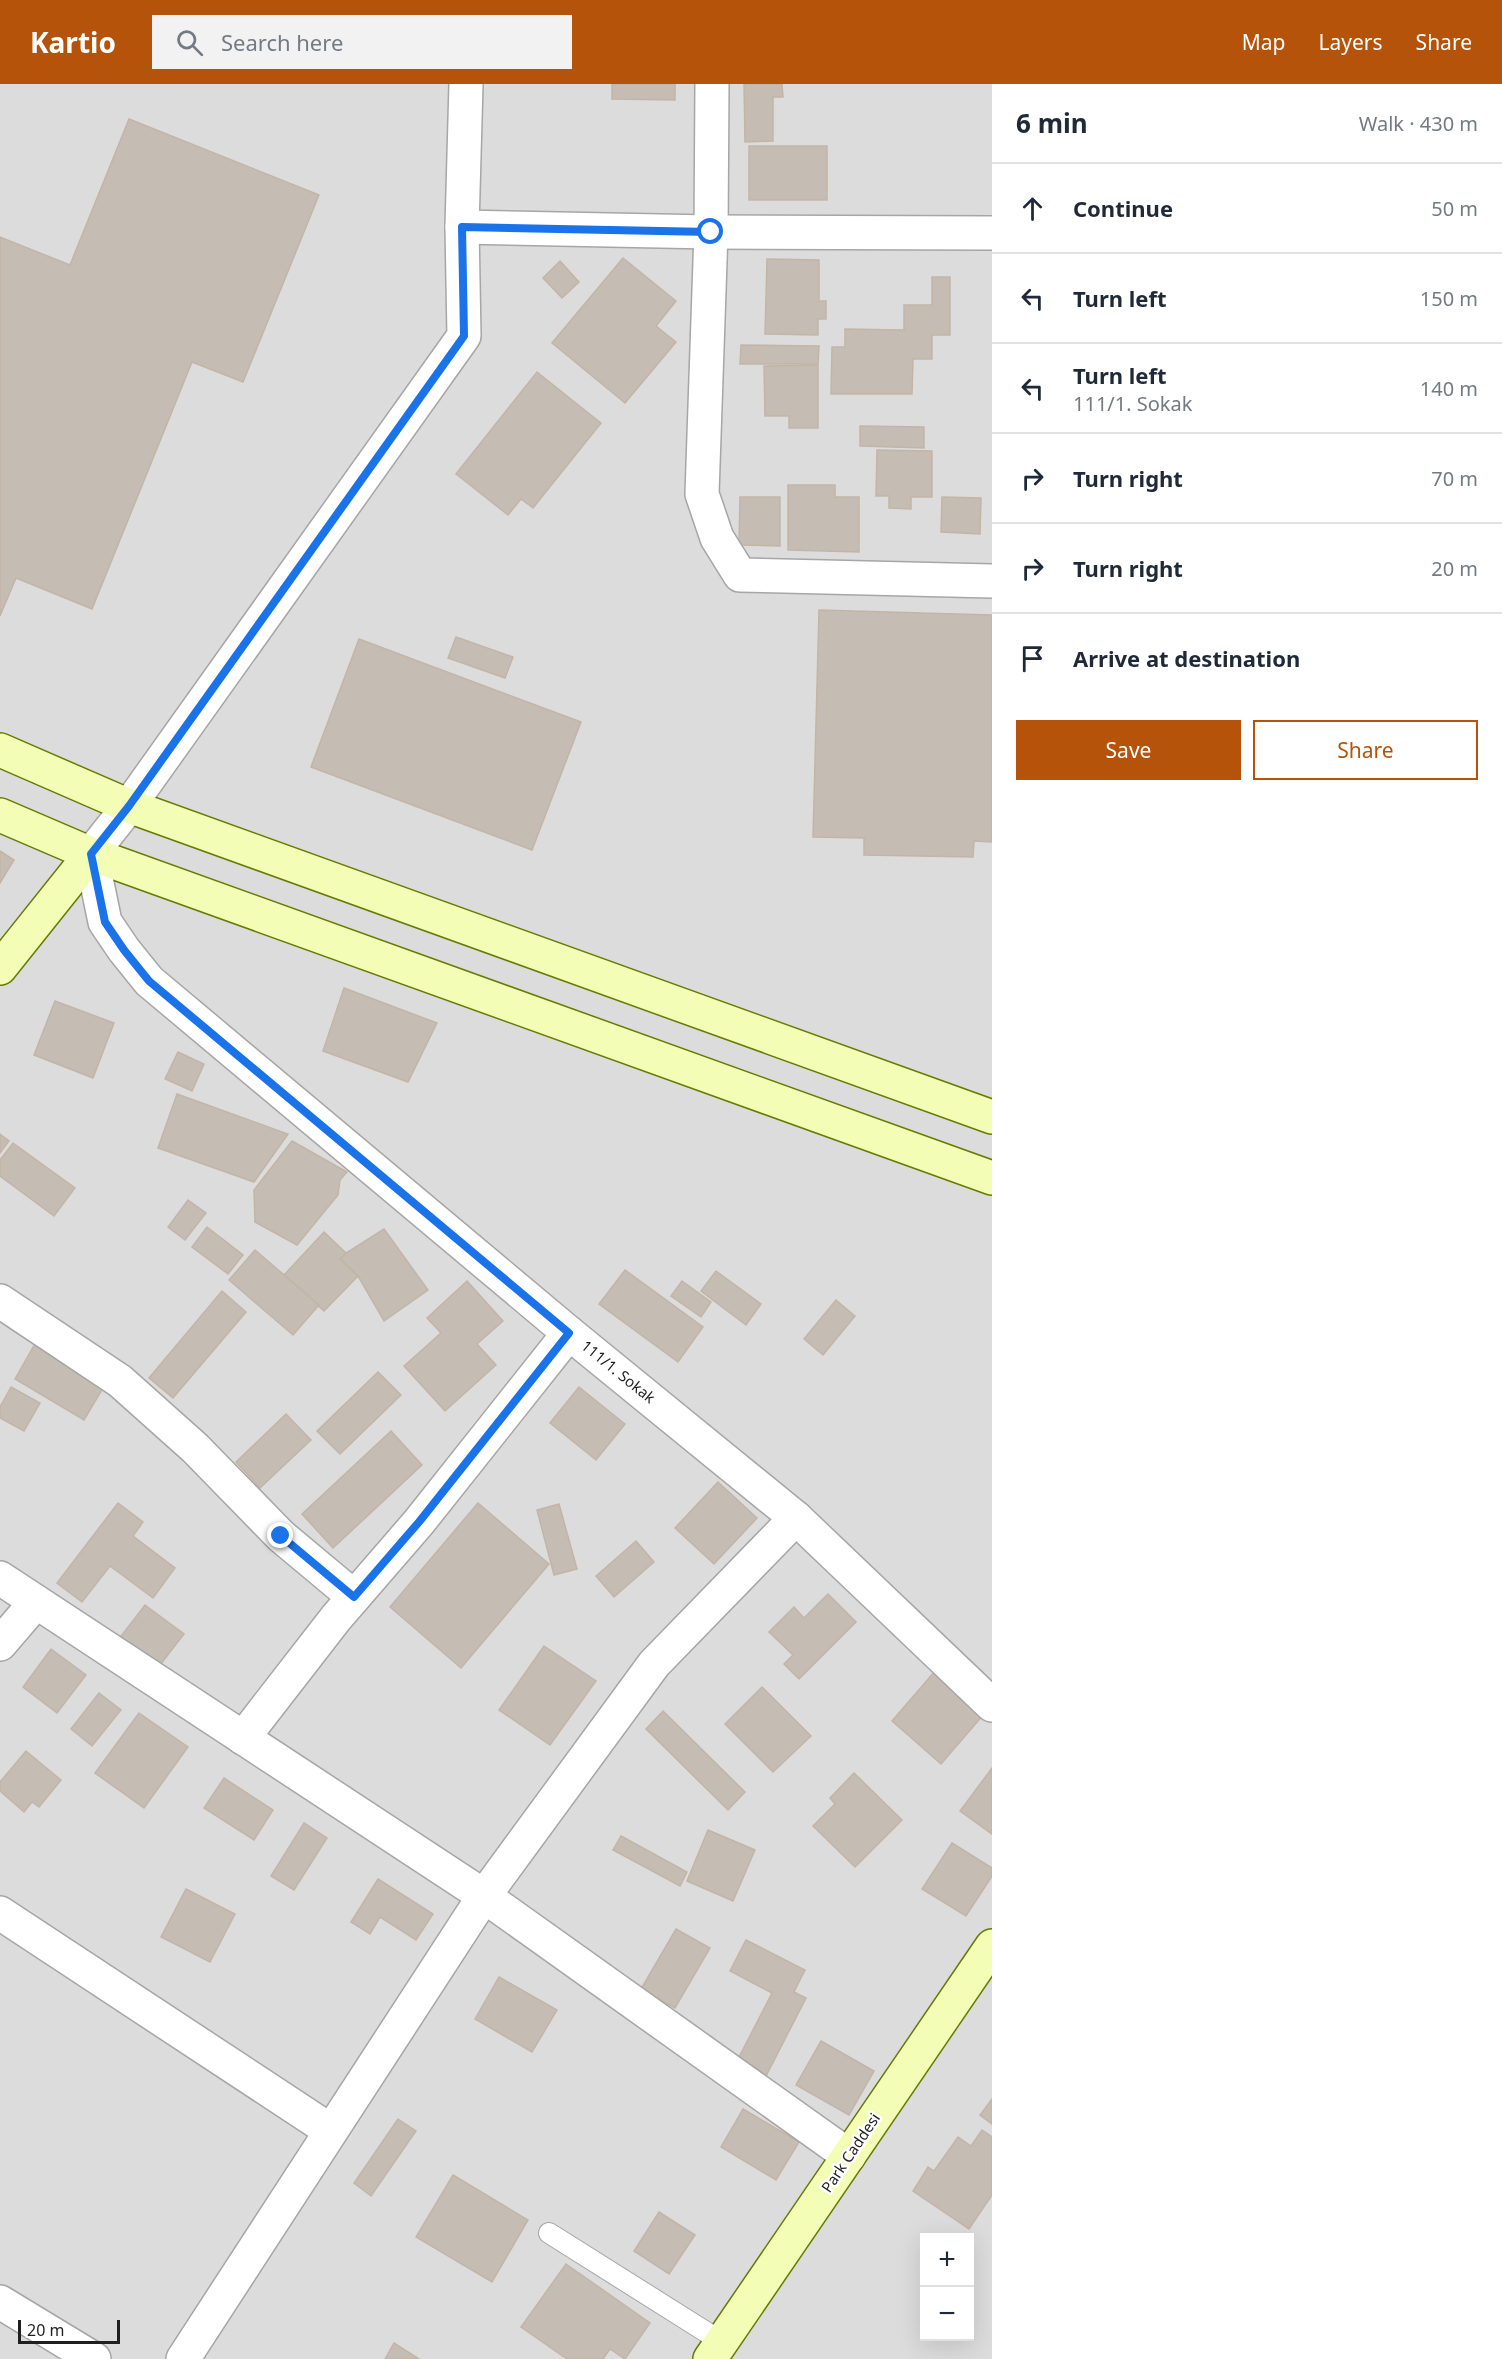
<!DOCTYPE html>
<meta charset="utf-8">
<style>
body{margin:0;font-family:"Noto Sans",sans-serif;background:#f2f2f3;color:#1f2937}
.controls{position:absolute;right:18px;bottom:18px;display:grid;overflow:hidden;border-radius:0px;box-shadow:0 6px 24px #0002}
.controls button{width:54px;height:54px;display:grid;place-items:center;padding:0;border:0;border-bottom:2px solid #e0e1e3;background:#fff;color:#1f2937;font:30px sans-serif}
.scale{position:absolute;left:18px;bottom:15px;width:102px;box-sizing:border-box;padding-left:6px;border:3px solid #1f1f1f;border-top:0;font-size:16px;line-height:21px;white-space:nowrap;color:#1f1f1f;-webkit-text-stroke:4px #fff;paint-order:stroke}
.stop{position:absolute;width:18px;height:18px;margin:-14px;border:4px solid #1a73e8;border-radius:50%;background:#fff}
.stop.end{background:#1a73e8;border-color:#fff;box-shadow:0 2px 6px #0008}
.list{margin:0;padding:0;list-style:none}
h2{display:flex;justify-content:space-between;align-items:center;height:78px;margin:0;padding:0 24px;font-size:26px}
h2 small{font-size:20px;font-weight:400;color:#747a83}
.list li{display:grid;grid-template-columns:39px 1fr auto;gap:18px;align-items:center;box-sizing:border-box;height:90px;padding:0 24px;border-top:2px solid #e0e1e3}
.list b{display:block;font-size:22px;white-space:nowrap}
.list p{margin:0;font-size:20px;white-space:nowrap;color:#747a83}
.list em{font-size:20px;font-style:normal;color:#747a83}
.actions{display:flex;gap:12px;padding:18px 24px}
.actions a{flex:1;padding:14px 0;border:2px solid #b45309;border-radius:0px;text-align:center;font-size:21px;color:#b45309}
.actions .main{background:#b45309;color:#fff}
.icon{flex:none;width:33px;height:33px;fill:none;stroke:currentColor;stroke-width:2;stroke-linecap:round;stroke-linejoin:round}
.map{position:relative;flex:none;width:992px;height:2275px;overflow:hidden}
header{display:flex;align-items:center;gap:36px;box-sizing:border-box;height:84px;padding:0 30px;background:#b45309;color:#fff}
header strong{font-size:28px}
nav{display:flex;gap:33px;margin-inline-start:auto;font-size:21px}
.search{width:420px;height:54px;background:#f2f2f3;display:flex;align-items:center;gap:15px;box-sizing:border-box;padding:0 21px;border-radius:0px;color:#747a83;font-size:22px}
main{display:flex}
aside{flex:1;background:#fff}
.map>svg:first-child{display:block}
.residential{fill:#dddcdc;fill-rule:evenodd}
.building{fill:#c5bcb4;stroke:#c3b5a6;stroke-width:1.5}
.lines{fill:none;stroke-linecap:round;stroke-linejoin:round}
.lane-casing{stroke:#a6a6a6;stroke-width:22}
.street-casing{stroke:#a6a6a6;stroke-width:36}
.secondary-casing{stroke:#647c00;stroke-width:36}
.lane{stroke:#fff;stroke-width:20}
.street{stroke:#fff;stroke-width:33}
.secondary{stroke:#f3fdb6;stroke-width:33}
.route{stroke:#1a73e8;stroke-width:8}
.labels{text-anchor:middle;stroke-width:5;stroke-linejoin:round;paint-order:stroke}
.street-label{font-size:15px;fill:#1f1f1f;stroke:#fff}
</style>
<header>
<strong>Kartio</strong>
<div class="search"><svg class="icon" aria-label="search" viewBox="0 0 24 24"><circle cx="10" cy="10" r="6"/><path d="M15 15l6 6"/></svg>Search here</div>
<nav><a>Map</a><a>Layers</a><a>Share</a></nav>
</header>
<main>
<div class="map">
<svg width="992" height="2275" viewBox="0 0 992 2275">
<rect width="100%" height="100%" fill="#f0ede5"/>
<path class="residential" d="M0,0h992v2275h-992zM924,2154h46v98h-46z"/>
<g class="building">
<path d="M612,0h63v16l-63,-1z"/>
<path d="M744,0h38l1,13h-10v44l-28,1z"/>
<path d="M129,35l190,76 -76,187 -51,-20 -100,247 -76,-31 -16,38v-379l70,28z"/>
<rect x="749" y="62" width="78" height="54"/>
<path d="M623,174l53,43 -20,25 20,16 -51,61 -73,-60z"/>
<path d="M767,175l52,1v41h7v18h-8v16l-53,-1z"/>
<path d="M560,177l19,21 -17,16 -19,-20z"/>
<path d="M932,193h18v58h-18v24h-19l-1,35h-81l1,-47h13v-18l59,1v-25h28z"/>
<path d="M741,261l78,1 -1,18h-78z"/>
<path d="M818,281v63h-29v-12h-24l-1,-50z"/>
<path d="M537,288l64,51 -68,85 -12,-9 -13,16 -52,-41z"/>
<path d="M860,342l64,1v21l-64,-2z"/>
<path d="M877,366l55,1v46h-21v12l-22,-1v-12h-13z"/>
<path d="M788,401h47v12h24v55l-71,-2z"/>
<path d="M740,413h40v49l-41,-1z"/>
<path d="M942,413l39,1 -1,36 -39,-2z"/>
<path d="M819,526l173,5v227l-18,-1 -1,16 -109,-2v-17l-51,-1z"/>
<path d="M456,553l57,20 -8,21 -57,-20z"/>
<path d="M359,555l222,83 -49,128 -221,-83z"/>
<path d="M0,767l14,9 -14,23z"/>
<path d="M344,904l93,35 -29,59 -85,-31z"/>
<path d="M55,917l59,22 -21,55 -59,-23z"/>
<path d="M178,968l26,12 -12,27 -27,-12z"/>
<path d="M177,1010l111,40 -34,48 -96,-34z"/>
<path d="M0,1050l9,7 -9,12z"/>
<path d="M292,1057l55,31 -7,8 -2,15 -41,50 -42,-23 -1,-32z"/>
<path d="M13,1059l62,45 -21,28 -54,-40v-16z"/>
<path d="M188,1116l18,13 -21,27 -17,-13z"/>
<path d="M207,1143l36,28 -15,19 -36,-27z"/>
<path d="M384,1145l44,61 -44,31 -26,-45 -18,-17 6,-6z"/>
<path d="M324,1148l22,21 -6,6 18,17 -34,35 -40,-36z"/>
<path d="M255,1166l64,55 -26,30 -64,-55z"/>
<path d="M625,1186l78,57 -25,35 -79,-58z"/>
<path d="M716,1187l45,33 -15,21 -45,-34z"/>
<path d="M467,1197l36,40 -26,23 19,21 -51,46 -41,-45 37,-33 -14,-15z"/>
<path d="M682,1197l29,21 -10,15 -30,-21z"/>
<path d="M222,1207l24,21 -73,86 -24,-20z"/>
<path d="M836,1216l19,16 -32,39 -19,-16z"/>
<path d="M36,1258l70,41 -22,37 -69,-41z"/>
<path d="M378,1288l23,23 -61,59 -23,-23z"/>
<path d="M11,1303l29,16 -16,28 -24,-13v-11z"/>
<path d="M579,1303l46,37 -29,36 -46,-37z"/>
<path d="M286,1330l25,26 -51,48 -24,-26z"/>
<path d="M391,1347l31,34 -89,83 -31,-34z"/>
<path d="M718,1398l39,36 -43,46 -39,-36z"/>
<path d="M118,1419l25,19 -10,14 42,32 -22,30 -43,-32 -28,36 -25,-19z"/>
<path d="M478,1419l71,61 -88,104 -71,-61z"/>
<path d="M559,1420l18,65 -23,6 -17,-65z"/>
<path d="M636,1457l18,21 -40,35 -18,-21z"/>
<path d="M828,1510l28,28 -57,57 -15,-15 9,-9 -24,-23 25,-25 10,11z"/>
<path d="M145,1521l39,29 -27,35 -39,-29z"/>
<path d="M544,1562l52,35 -46,64 -51,-35z"/>
<path d="M51,1565l35,26 -29,38 -34,-26z"/>
<path d="M935,1587l49,43 -43,50 -49,-43z"/>
<path d="M762,1603l49,49 -38,36 -48,-48z"/>
<path d="M99,1609l22,17 -29,36 -21,-17z"/>
<path d="M663,1627l82,81 -17,18 -82,-81z"/>
<path d="M139,1629l49,34 -44,61 -49,-35z"/>
<path d="M26,1667l35,29 -22,27 -7,-5 -8,10 -24,-21v-9z"/>
<path d="M992,1684v66l-32,-23z"/>
<path d="M854,1689l48,47 -47,47 -42,-41 22,-22 -5,-6z"/>
<path d="M224,1694l49,32 -19,30 -50,-32z"/>
<path d="M304,1739l23,15 -33,52 -23,-14z"/>
<path d="M708,1746l47,20 -22,51 -46,-20z"/>
<path d="M621,1752l66,36 -7,14 -67,-36z"/>
<path d="M952,1759l40,25v8l-26,40 -44,-27z"/>
<path d="M378,1795l55,35 -17,26 -36,-23 -10,17 -19,-12z"/>
<path d="M186,1805l49,25 -25,48 -49,-25z"/>
<path d="M676,1845l34,19 -35,60 -34,-19z"/>
<path d="M746,1856l59,30 -11,22 12,6 -42,82 -29,-15 37,-72 -42,-22z"/>
<path d="M499,1893l58,33 -25,42 -57,-33z"/>
<path d="M821,1957l53,30 -25,44 -53,-30z"/>
<path d="M992,2015v25l-12,-9z"/>
<path d="M743,2025l56,33 -23,38 -55,-33z"/>
<path d="M398,2035l18,12 -45,65 -17,-13z"/>
<path d="M982,2046l10,7v58l-23,34 -56,-38 15,-24 6,4 24,-34 13,9z"/>
<path d="M453,2091l75,45 -36,62 -76,-45z"/>
<path d="M659,2128l36,23 -26,39 -35,-23z"/>
<path d="M566,2180l84,59 -25,36 -15,-10 -7,10h-36l-46,-32z"/>
<path d="M394,2259l25,16h-34z"/>
</g>
<g class="lines">
<defs>
<path id="lane" d="M549,2149l173,109"/>
<g id="street">
<path d="M466,0l-4,143 2,109 -335,470 -38,48 14,68 19,28 25,31 420,352 227,185 196,187"/>
<path d="M712,0l-1,148 -9,262 15,44 23,37 252,6"/>
<path d="M462,143l249,5 281,1"/>
<path d="M0,1217l120,80 75,67 86,88 73,61"/>
<path d="M0,1494l484,318 365,260"/>
<path d="M0,1560l36,-42"/>
<path d="M243,1654l93,-120 83,-96 150,-189"/>
<path d="M0,1829l331,218"/>
<path d="M0,2218l94,57"/>
<path d="M183,2275l301,-463 170,-232 142,-146"/>
</g>
<g id="secondary">
<path d="M0,666l129,56 863,311"/>
<path d="M0,731l91,39 901,324"/>
<path d="M0,884l91,-114"/>
<path d="M710,2275l282,-413"/>
</g>
</defs>
<use href="#lane" class="lane-casing"/>
<use href="#street" class="street-casing"/>
<use href="#secondary" class="secondary-casing"/>
<use href="#lane" class="lane"/>
<use href="#street" class="street"/>
<use href="#secondary" class="secondary"/>
</g>
<g class="lines">
<path class="route" d="M281,1452l73,61 65,-75 150,-189 -420,-352 -25,-31 -19,-28 -14,-68 38,-48 335,-470 -2,-109 249,5"/>
</g>
<g class="labels">
<g class="street-label">
<text transform="translate(618 1288) rotate(39)" y="5">111/1. Sokak</text>
<text transform="translate(851 2069) rotate(-56)" y="5">Park Caddesi</text>
</g>
</g>
</svg>
<div class="controls">
<button>+</button>
<button>−</button>
</div>
<div class="scale">20 m</div>
<div class="stop" style="left:711px;top:148px"></div>
<div class="stop end" style="left:281px;top:1452px"></div>
</div>
<aside>
<h2>6 min<small>Walk · 430 m</small></h2>
<ul class="list">
<li><svg class="icon" aria-label="ahead" viewBox="0 0 24 24"><path d="M12 20V5M6 11l6-6 6 6"/></svg><div><b>Continue</b></div><em>50 m</em></li>
<li><svg class="icon" aria-label="left" viewBox="0 0 24 24"><path d="M17 20v-9H6M10 6l-5 5 5 5"/></svg><div><b>Turn left</b></div><em>150 m</em></li>
<li><svg class="icon" aria-label="left" viewBox="0 0 24 24"><path d="M17 20v-9H6M10 6l-5 5 5 5"/></svg><div><b>Turn left</b><p>111/1. Sokak</p></div><em>140 m</em></li>
<li><svg class="icon" aria-label="right" viewBox="0 0 24 24"><path d="M7 20v-9h11M14 6l5 5-5 5"/></svg><div><b>Turn right</b></div><em>70 m</em></li>
<li><svg class="icon" aria-label="right" viewBox="0 0 24 24"><path d="M7 20v-9h11M14 6l5 5-5 5"/></svg><div><b>Turn right</b></div><em>20 m</em></li>
<li><svg class="icon" aria-label="arrive" viewBox="0 0 24 24"><path d="M6 21V4h12l-3 4 3 4H6"/></svg><div><b>Arrive at destination</b></div></li>
</ul>
<div class="actions"><a class="main">Save</a><a>Share</a></div>
</aside>
</main>
